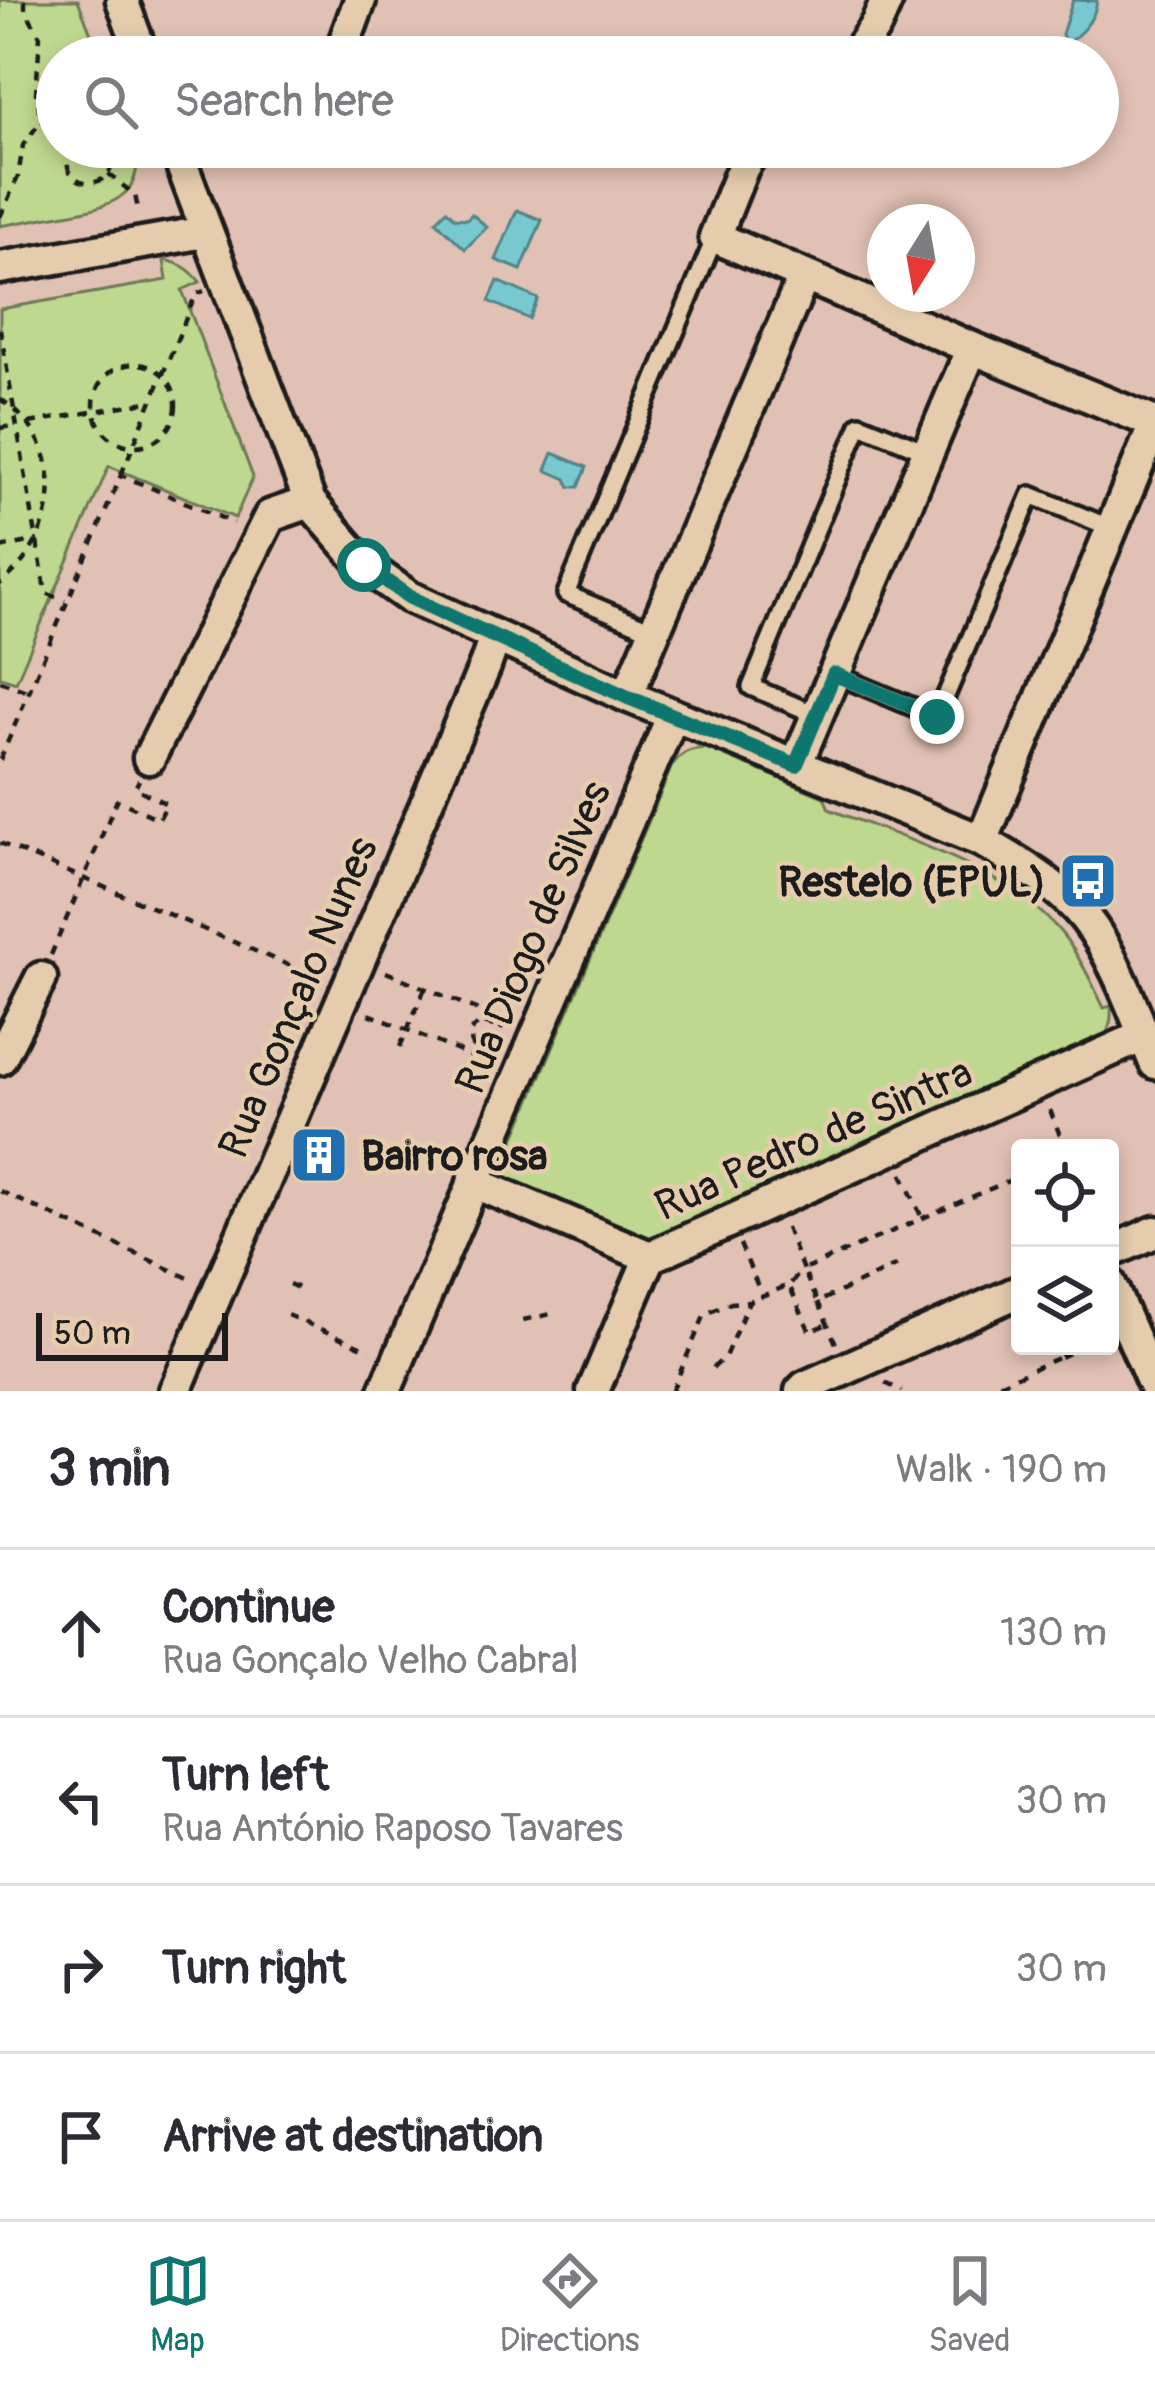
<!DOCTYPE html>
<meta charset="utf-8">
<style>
body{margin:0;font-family:Pangolin,sans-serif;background:#f2f2f3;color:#2b2b33}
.controls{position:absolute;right:36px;bottom:36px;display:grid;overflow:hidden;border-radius:12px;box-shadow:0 6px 18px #0003}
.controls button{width:108px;height:108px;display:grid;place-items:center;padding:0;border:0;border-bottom:3px solid #e1e1e2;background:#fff;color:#2b2b33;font:60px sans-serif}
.compass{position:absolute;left:867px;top:204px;width:108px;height:108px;border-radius:50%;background:#fff;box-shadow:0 6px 18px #0003;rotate:191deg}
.scale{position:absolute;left:36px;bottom:30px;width:192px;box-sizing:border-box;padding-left:12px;border:6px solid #1c1c1c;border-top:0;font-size:33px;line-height:42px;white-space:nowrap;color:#1c1c1c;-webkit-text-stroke:9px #e4ccac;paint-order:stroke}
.stop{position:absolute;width:36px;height:36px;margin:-27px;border:9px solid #0f766e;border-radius:50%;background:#fff}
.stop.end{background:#0f766e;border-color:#fff;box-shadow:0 3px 12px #0008}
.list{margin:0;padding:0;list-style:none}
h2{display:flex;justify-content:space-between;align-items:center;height:156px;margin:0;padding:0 48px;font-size:51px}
h2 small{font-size:39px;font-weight:400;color:#7c7c81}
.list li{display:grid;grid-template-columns:78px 1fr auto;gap:36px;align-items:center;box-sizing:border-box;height:168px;padding:0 48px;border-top:3px solid #e1e1e2}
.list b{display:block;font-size:45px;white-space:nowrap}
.list p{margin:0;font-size:39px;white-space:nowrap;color:#7c7c81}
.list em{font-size:39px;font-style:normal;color:#7c7c81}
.icon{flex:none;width:66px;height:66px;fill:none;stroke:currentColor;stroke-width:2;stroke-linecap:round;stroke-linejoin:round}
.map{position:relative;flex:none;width:1155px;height:1391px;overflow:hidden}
.search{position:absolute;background:#fff;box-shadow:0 6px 18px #0003;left:36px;right:36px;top:36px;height:132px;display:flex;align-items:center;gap:30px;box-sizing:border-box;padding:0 42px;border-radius:66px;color:#7c7c81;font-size:45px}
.sheet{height:828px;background:#fff}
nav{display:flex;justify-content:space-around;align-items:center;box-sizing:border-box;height:168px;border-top:3px solid #e1e1e2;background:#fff;font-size:33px;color:#7c7c81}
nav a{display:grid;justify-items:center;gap:6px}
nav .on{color:#0f766e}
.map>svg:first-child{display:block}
.green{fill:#bfd88f;stroke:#6e7a56;stroke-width:3}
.water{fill:#78c9cf;stroke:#538487;stroke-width:3}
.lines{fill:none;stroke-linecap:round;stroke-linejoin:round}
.lane-casing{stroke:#1c1c1c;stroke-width:24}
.street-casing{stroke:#1c1c1c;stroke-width:39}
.path{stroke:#1c1c1c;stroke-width:4.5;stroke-dasharray:9 9;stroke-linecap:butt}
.lane{stroke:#e4ccac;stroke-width:15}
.street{stroke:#e4ccac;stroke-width:30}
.route{stroke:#0f766e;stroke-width:15}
.labels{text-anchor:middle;stroke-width:9;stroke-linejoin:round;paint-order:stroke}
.poi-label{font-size:42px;font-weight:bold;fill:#1c1c1c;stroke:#e4ccac;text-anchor:end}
.street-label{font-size:42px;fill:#1c1c1c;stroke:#e4ccac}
</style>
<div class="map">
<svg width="1155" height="1391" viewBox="0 0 1155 1391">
<rect width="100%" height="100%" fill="#e1c1b3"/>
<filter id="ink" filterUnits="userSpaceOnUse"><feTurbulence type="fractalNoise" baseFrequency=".00833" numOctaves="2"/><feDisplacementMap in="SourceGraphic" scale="24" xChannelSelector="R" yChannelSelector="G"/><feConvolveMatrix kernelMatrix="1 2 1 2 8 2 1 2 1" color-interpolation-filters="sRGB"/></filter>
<g filter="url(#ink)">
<g class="green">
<path d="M0,0h78l22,57h-43v90h78c11,52 -29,60 -69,67 -22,4 -44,8 -66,12z"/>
<path d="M164,260c16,3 26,9 36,22l-18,8 71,187 -18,41 -126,-52 -93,216 -16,-5v-368l167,-29z"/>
<path d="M706,748l118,49 5,12c77,31 181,60 234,126 17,22 29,48 41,73l7,-2c1,16 -1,25 -12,37l-446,197 -21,-3 -119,-51 -8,-9 -1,-14 168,-397c9,-14 17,-17 34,-18z"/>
</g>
<g class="water">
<path d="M1073,0l24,1c-2,18 -16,34 -32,43l-3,-10z"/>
<path d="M447,210l8,8 12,1 5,-5 15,13 -22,22 -29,-28z"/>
<path d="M517,210l25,10 -21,50 -25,-10z"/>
<path d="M498,281l40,18 -9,20 -40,-18z"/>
<path d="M553,453l34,14 -8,20h-9l-4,-8 -20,-9z"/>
</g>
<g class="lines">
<defs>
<g id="lane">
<path d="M654,631l-88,-37 149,-357"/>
<path d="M834,674l103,43 94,-222 80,33"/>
<path d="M817,715l-66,-28 109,-263 68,28"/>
</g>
<g id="street">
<path d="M122,0l21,57"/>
<path d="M339,57l21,-57"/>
<path d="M854,57l22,-32 11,-25"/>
<path d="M175,147l135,355 54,63 45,32 218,99 355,145c37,22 77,44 104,78 30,39 50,98 69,144"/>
<path d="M756,147l-13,20 -28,70 257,111 183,75"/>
<path d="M0,268l205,-36"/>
<path d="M627,696l177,-420"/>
<path d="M149,758l121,-242 40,-14"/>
<path d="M796,765l176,-417"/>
<path d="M982,841l173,-417"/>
<path d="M0,1059l41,-81"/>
<path d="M473,1182l177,75"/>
<path d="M1110,1252l45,-20"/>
<path d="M1110,1284l45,104"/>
<path d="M175,1391l310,-725 10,-29"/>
<path d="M385,1391l288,-676"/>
<path d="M593,1391l57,-134 493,-221"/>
<path d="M801,1391l4,-4 215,-96"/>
</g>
</defs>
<use href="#lane" class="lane-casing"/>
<use href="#street" class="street-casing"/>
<g class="path">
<path d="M25,0v9l15,27 -4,57 5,28 16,12"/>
<path d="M70,147c-18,48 58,47 39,0"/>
<path d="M108,174l27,21 4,19"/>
<path d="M0,217l18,-40 5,-32 18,-24"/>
<path d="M0,329l46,264 19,8"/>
<circle cx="135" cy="405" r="41"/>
<path d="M0,399c71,45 61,138 0,185"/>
<path d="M29,423l123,-22"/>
<path d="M0,428l18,-3"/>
<path d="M121,475l75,-181 8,-3"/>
<path d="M0,548l38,-8"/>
<path d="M0,681l29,11"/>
<path d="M0,760l121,-285 113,48"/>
<path d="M0,843l300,127 18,14"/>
<path d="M51,955l66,-155 42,19 8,-15 -32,-16 4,-8"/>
<path d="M386,972l128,53"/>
<path d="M369,1014l128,53"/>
<path d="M400,1047l25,-59"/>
<path d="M490,1056l-18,-10 -2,-14 10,-10 22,6"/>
<path d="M487,1063l15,-36"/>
<path d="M1050,1110l15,38"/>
<path d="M902,1174l20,44"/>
<path d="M0,1191l195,90"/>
<path d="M786,1228l17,42 -14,15"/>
<path d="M740,1244l22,52 27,-11 21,47 17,-8"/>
<path d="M897,1265l-79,37 -15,-32 217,-94"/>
<path d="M289,1284l9,4"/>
<path d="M818,1302l19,44"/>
<path d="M287,1315l83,35"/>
<path d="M523,1320l33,-7"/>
<path d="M1060,1357l23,-11"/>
<path d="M713,1368l12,-11 24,-56 13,-5"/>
<path d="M885,1383l17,8"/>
<path d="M672,1391l33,-77 26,-11 18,-2"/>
<path d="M983,1391l77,-34 -5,-11"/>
</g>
<use href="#lane" class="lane"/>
<use href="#street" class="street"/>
</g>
</g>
<g class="lines" filter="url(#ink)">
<path class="route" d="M364,565l45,32 49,23 169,77 169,68 38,-91 103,43"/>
</g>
<defs>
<symbol id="bus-square" viewBox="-11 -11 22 22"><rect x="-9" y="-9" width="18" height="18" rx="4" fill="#1f6fb2" stroke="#e4ccac"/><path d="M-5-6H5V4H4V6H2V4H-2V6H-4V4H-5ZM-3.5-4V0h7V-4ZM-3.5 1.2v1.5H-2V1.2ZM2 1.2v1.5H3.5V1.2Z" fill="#fff"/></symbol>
<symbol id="building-square" viewBox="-11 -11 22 22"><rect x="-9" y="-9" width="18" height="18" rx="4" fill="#1f6fb2" stroke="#e4ccac"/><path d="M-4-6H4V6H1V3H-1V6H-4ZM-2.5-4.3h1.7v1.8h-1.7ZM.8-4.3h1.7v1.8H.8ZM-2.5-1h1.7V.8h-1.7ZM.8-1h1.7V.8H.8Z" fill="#fff"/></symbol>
</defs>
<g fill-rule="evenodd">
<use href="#bus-square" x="1055" y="848" width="66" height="66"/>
<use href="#building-square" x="286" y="1122" width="66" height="66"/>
</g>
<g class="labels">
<g class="poi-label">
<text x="1046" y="896">Restelo (EPUL)</text>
<text x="361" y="1170" text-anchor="start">Bairro rosa</text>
</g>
<g class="street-label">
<text transform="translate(532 937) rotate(-67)" y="15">Rua Diogo de Silves</text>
<text transform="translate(297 997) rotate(-67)" y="15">Rua Gonçalo Nunes</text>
<text transform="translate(813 1138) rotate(-24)" y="15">Rua Pedro de Sintra</text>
</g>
</g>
</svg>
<div class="controls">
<button><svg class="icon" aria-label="locate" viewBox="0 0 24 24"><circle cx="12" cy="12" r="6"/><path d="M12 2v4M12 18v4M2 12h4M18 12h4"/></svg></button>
<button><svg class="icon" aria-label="layers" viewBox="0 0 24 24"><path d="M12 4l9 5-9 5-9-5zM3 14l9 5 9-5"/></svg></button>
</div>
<svg class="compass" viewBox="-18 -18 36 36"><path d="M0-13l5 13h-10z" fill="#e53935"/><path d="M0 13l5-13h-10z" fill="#7c7c81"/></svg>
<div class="scale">50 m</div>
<div class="stop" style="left:364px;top:565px"></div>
<div class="stop end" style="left:937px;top:717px"></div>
<div class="search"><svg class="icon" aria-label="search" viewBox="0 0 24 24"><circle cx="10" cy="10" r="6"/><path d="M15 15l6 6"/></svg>Search here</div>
</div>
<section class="sheet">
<h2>3 min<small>Walk · 190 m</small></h2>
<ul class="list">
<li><svg class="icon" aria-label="ahead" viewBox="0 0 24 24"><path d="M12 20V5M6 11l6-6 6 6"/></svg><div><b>Continue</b><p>Rua Gonçalo Velho Cabral</p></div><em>130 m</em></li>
<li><svg class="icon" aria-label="left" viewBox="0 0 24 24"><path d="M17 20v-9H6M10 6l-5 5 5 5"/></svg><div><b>Turn left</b><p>Rua António Raposo Tavares</p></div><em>30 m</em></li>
<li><svg class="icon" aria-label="right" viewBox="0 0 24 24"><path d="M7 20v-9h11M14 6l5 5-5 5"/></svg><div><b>Turn right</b></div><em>30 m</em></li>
<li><svg class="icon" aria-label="arrive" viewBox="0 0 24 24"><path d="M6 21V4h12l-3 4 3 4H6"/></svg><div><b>Arrive at destination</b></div></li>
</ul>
</section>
<nav>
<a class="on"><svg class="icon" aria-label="map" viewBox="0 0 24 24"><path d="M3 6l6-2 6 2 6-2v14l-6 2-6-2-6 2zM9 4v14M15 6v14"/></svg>Map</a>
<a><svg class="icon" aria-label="directions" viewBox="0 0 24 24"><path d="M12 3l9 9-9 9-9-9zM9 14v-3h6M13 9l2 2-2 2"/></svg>Directions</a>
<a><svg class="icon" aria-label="saved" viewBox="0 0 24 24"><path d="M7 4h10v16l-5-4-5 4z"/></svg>Saved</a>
</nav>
